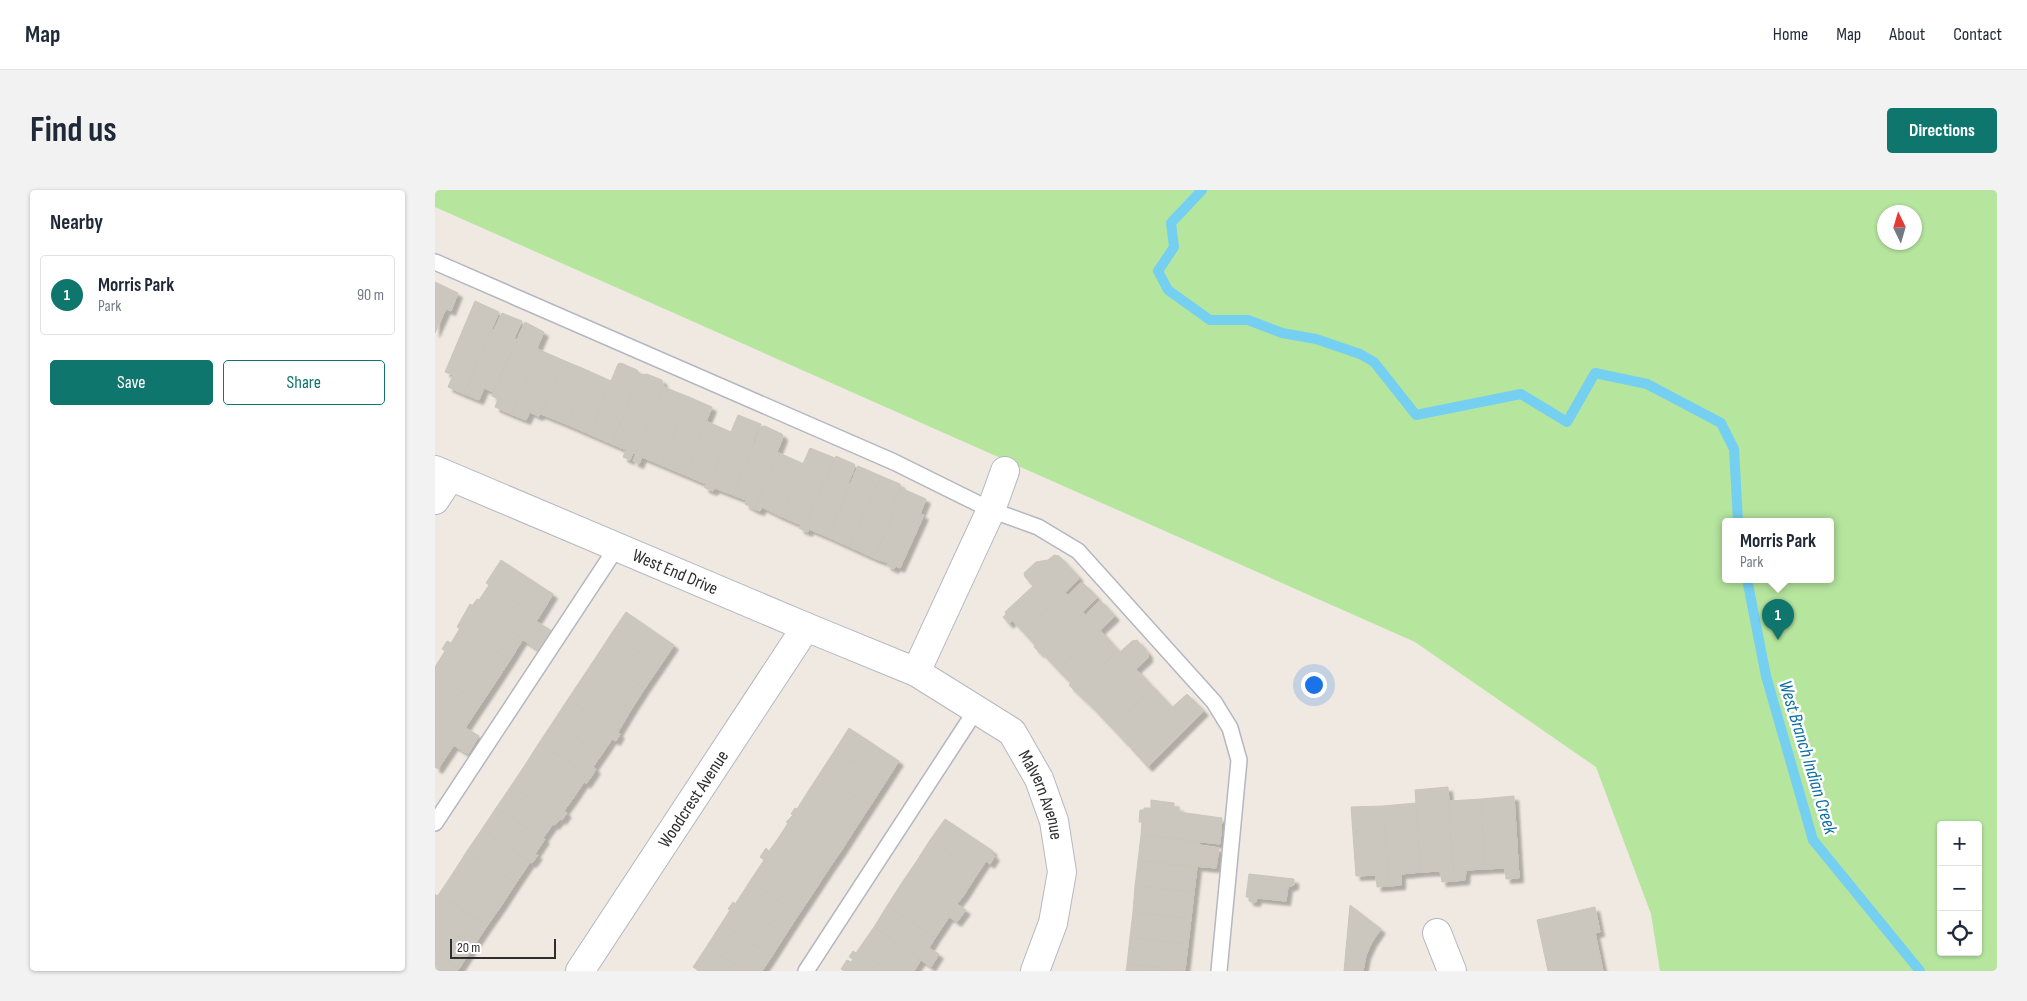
<!DOCTYPE html>
<meta charset="utf-8">
<style>
body{margin:0;font-family:"Sofia Sans Condensed",sans-serif;background:#f2f2f3;color:#1f2937}
.controls{position:absolute;right:15px;bottom:15px;display:grid;overflow:hidden;border-radius:5px;box-shadow:0 1px 4px #0004}
.controls button{width:45px;height:45px;display:grid;place-items:center;padding:0;border:0;border-bottom:1px solid #e0e1e3;background:#fff;color:#1f2937;font:25px sans-serif}
.compass{position:absolute;left:1442px;top:15px;width:45px;height:45px;border-radius:50%;background:#fff;box-shadow:0 1px 4px #0004;rotate:355deg}
.scale{position:absolute;left:15px;bottom:12px;width:106px;box-sizing:border-box;padding-left:5px;border:2px solid #2e2e2e;border-top:0;font-size:14px;line-height:18px;white-space:nowrap;color:#2e2e2e;-webkit-text-stroke:4px #fff;paint-order:stroke}
.you{position:absolute;left:878px;top:494px;width:18px;height:18px;margin:-12px;border:4px solid #fff;border-radius:50%;background:#1a73e8;box-shadow:0 0 0 8px #1a73e833}
.badge{display:grid;place-items:center;width:32px;height:32px;border-radius:50%;background:#0f766e;color:#fff;font-size:16px;font-weight:700}
.pin{position:absolute;translate:-50% -41px;filter:drop-shadow(0 1px 2px #0008)}
.pin::after{content:'';position:absolute;top:26px;width:18px;height:15px;background:inherit;clip-path:polygon(0 0,100% 0,50% 100%)}
.popup{position:absolute;left:1287px;top:328px;width:112px;height:65px;box-sizing:border-box;display:grid;place-content:center;border-radius:5px;background:#fff;filter:drop-shadow(0 1px 4px #0005);font-size:16px;white-space:nowrap;color:#747a83}
.popup b{font-size:19px;color:#1f2937}
.popup::after{content:'';position:absolute;left:50%;top:100%;margin-left:-10px;border:10px solid transparent;border-top-color:#fff}
.list{margin:0;padding:0;list-style:none}
h2{display:flex;justify-content:space-between;align-items:center;height:65px;margin:0;padding:0 20px;font-size:21px}
h2 small{font-size:16px;font-weight:400;color:#747a83}
.list li{display:grid;grid-template-columns:32px 1fr auto;gap:15px;align-items:center;box-sizing:border-box;height:80px;margin:0 10px 10px;padding:0 10px;border:1px solid #e0e1e3;border-radius:5px}
.list b{display:block;font-size:19px;white-space:nowrap}
.list p{margin:0;font-size:16px;white-space:nowrap;color:#747a83}
.list em{font-size:16px;font-style:normal;color:#747a83}
.actions{display:flex;gap:10px;padding:15px 20px}
.actions a{flex:1;padding:11px 0;border:1px solid #0f766e;border-radius:5px;text-align:center;font-size:18px;color:#0f766e}
.actions .main{background:#0f766e;color:#fff}
.icon{flex:none;width:28px;height:28px;fill:none;stroke:currentColor;stroke-width:2;stroke-linecap:round;stroke-linejoin:round}
.map{position:relative;flex:none;width:1562px;height:781px;overflow:hidden;border-radius:5px}
header{display:flex;align-items:center;gap:30px;box-sizing:border-box;height:70px;padding:0 25px;background:#fff;border-bottom:1px solid #e0e1e3}
header strong{font-size:24px}
nav{display:flex;gap:28px;margin-inline-start:auto;font-size:18px}
.intro{display:flex;align-items:center;justify-content:space-between;box-sizing:border-box;height:120px;padding:0 30px}
h1{margin:0;font-size:35px}
.button{padding:12px 22px;border-radius:5px;background:#0f766e;color:#fff;font-size:18px;font-weight:700}
main{display:flex;gap:30px;padding:0 30px}
aside{flex:1;background:#fff;border-radius:5px;box-shadow:0 1px 4px #0004}
.map>svg:first-child{display:block}
.green{fill:#b6e59e;fill-rule:evenodd}
.lines{fill:none;stroke-linecap:round;stroke-linejoin:round}
.stream{stroke:#75cff0;stroke-width:10}
.building{fill:#cbc7bf;stroke:#cbc5ba;filter:url(#shadow)}
.service-casing{stroke:#b4b7c1;stroke-width:18}
.minor-casing{stroke:#b4b7c1;stroke-width:30}
.service{stroke:#fff;stroke-width:15}
.minor{stroke:#fff;stroke-width:28}
.labels{text-anchor:middle;stroke-width:5;stroke-linejoin:round;paint-order:stroke}
.street-label{font-size:18px;fill:#2e2e2e;stroke:#fff}
.water-label{font-size:19px;font-style:italic;fill:#0d6fa3;stroke:#fff}
</style>
<header>
<strong>Map</strong>
<nav><a>Home</a><a>Map</a><a>About</a><a>Contact</a></nav>
</header>
<div class="intro"><h1>Find us</h1><a class="button">Directions</a></div>
<main>
<aside>
<h2>Nearby<small></small></h2>
<ul class="list">
<li><span class="badge">1</span><div><b>Morris Park</b><p>Park</p></div><em>90 m</em></li>
</ul>
<div class="actions"><a class="main">Save</a><a>Share</a></div>
</aside>
<div class="map">
<svg width="1562" height="781" viewBox="0 0 1562 781">
<defs>
<filter id="shadow"><feDropShadow dx="4.5" dy="4.5" stdDeviation="1" flood-color="#0004"/></filter>
</defs>
<rect width="100%" height="100%" fill="#efe9e1"/>
<path class="green" d="M0,0h1562v781h-337l-9,-57 -55,-147 -181,-125 -980,-435zM1450,22h30v30h-30zM1290,331h106v58h-106zM1506,635h37v127h-37z"/>
<g class="lines">
<g class="stream">
<path d="M767,0l-31,33 3,24 -16,24 10,19 42,30h38l34,13 34,6 44,15 14,8 42,53 105,-21 46,28 28,-49 52,11 74,39 13,26 4,72"/>
<path d="M1312,389l19,97 47,164 107,131"/>
</g>
</g>
<g class="building">
<path d="M0,92l23,11 -7,18 -5,-2 -11,24z"/>
<path d="M40,111l24,11 -35,82 -16,-7 5,-12 -8,-3z"/>
<path d="M67,123l20,8 -8,17 3,2 -24,52 -9,-4 -5,12 -15,-6 28,-66 2,2z"/>
<path d="M90,132l19,10 -7,16 3,2 -29,64 -16,-7 3,-8 -6,-3z"/>
<path d="M105,160l25,11 -24,53 -3,2 -8,-4 -4,8 -15,-6z"/>
<path d="M130,171l24,10 -23,53 -25,-10z"/>
<path d="M186,173l16,7 3,5 -28,69 -23,-10 29,-70z"/>
<path d="M154,181l22,10 -22,53 -23,-10z"/>
<path d="M212,184l15,6 2,7 -28,67 -3,-1 -3,7 -7,-3 3,-7 -14,-6 28,-69z"/>
<path d="M229,197l25,10 -28,68 -19,-8 -3,7 -6,-3z"/>
<path d="M254,207l23,10 -27,68 -24,-10z"/>
<path d="M303,225l23,9 -8,17 2,1 -22,53 -18,-7 -2,3 -6,-2z"/>
<path d="M271,231l25,11 -24,57 -3,-2 2,-3 -21,-9z"/>
<path d="M330,236l17,8 1,3 -6,15 2,1 -25,56 -9,-5 1,-4 -13,-5 28,-68z"/>
<path d="M375,258l25,10 -32,72 -4,-2 2,-3 -21,-9z"/>
<path d="M344,263l25,11 -24,52 -18,-9 -2,4 -6,-2z"/>
<path d="M401,266l18,8 1,3 -7,16 2,1 -22,53 -19,-8 -1,3 -5,-2z"/>
<path d="M423,276l23,10 -31,71 -22,-10z"/>
<path d="M446,286l19,8 1,4 -7,15 4,2 -24,53 -24,-11z"/>
<path d="M466,298l25,11 -6,15 4,1 -24,53 -4,-2 -2,3 -8,-4 2,-2 -14,-5 24,-53 -4,-2z"/>
<path d="M619,365l5,1 19,20v4l-55,52 -11,-12 -3,4 -6,-7 3,-3 -1,-2 28,-26 -8,-9 -1,-4 12,-11 12,-2z"/>
<path d="M66,370l52,34 -14,23 -53,-34z"/>
<path d="M646,393l3,1 12,12v3l-56,54 -6,-6 1,-2 -12,-13 43,-39 2,2z"/>
<path d="M54,395l50,32 -3,4 16,10 -12,20 -68,-45 5,-7 2,1z"/>
<path d="M665,410l15,16 -57,54 -17,-18 42,-40 3,3z"/>
<path d="M35,414l53,35 -13,21 -53,-33z"/>
<path d="M191,422l48,33 -14,21 -49,-32z"/>
<path d="M25,438l50,32 -15,23 -53,-34 5,-8 4,2z"/>
<path d="M665,440l18,20 -43,41 -6,-6 2,-2 -13,-13z"/>
<path d="M176,444l49,32 -15,22 -49,-31z"/>
<path d="M702,450l11,13v5l-55,50 -18,-17 43,-41 2,2 12,-11z"/>
<path d="M10,461l50,32 -14,21 -46,-30v-7z"/>
<path d="M161,467l49,31 -14,22 -49,-32z"/>
<path d="M701,479l18,19 -43,39 -18,-19z"/>
<path d="M0,484l46,30 -14,21 -32,-20z"/>
<path d="M147,488l49,32 -13,22 -50,-33z"/>
<path d="M719,498l18,19 -43,39 -18,-19z"/>
<path d="M752,504l17,17 -56,56 -19,-21z"/>
<path d="M133,509l52,35 -4,7 -4,-2 -10,15 -49,-32z"/>
<path d="M0,515l32,20 -1,3 13,8 -11,18 -33,-20z"/>
<path d="M118,532l49,32 -9,13 3,2 -5,8 -52,-34z"/>
<path d="M414,538l50,33 -14,22 -50,-33z"/>
<path d="M0,544l19,11 -16,24 -3,-2z"/>
<path d="M104,553l52,34 -5,7 -2,-2 -10,15 -49,-32z"/>
<path d="M400,560l50,33 -15,23 -50,-33z"/>
<path d="M90,575l49,32 -10,14 3,2 -5,7 -51,-34z"/>
<path d="M385,583l50,33 -13,20 -50,-33z"/>
<path d="M76,596l49,33 -5,6 -2,-1 -10,14 -47,-30z"/>
<path d="M1013,597l6,94 -12,1 -2,-11 -19,1 -6,-82z"/>
<path d="M372,603l50,33 -14,22 -52,-34 4,-6 2,1z"/>
<path d="M1079,606l5,82 -13,1 -1,-11 -20,1 -4,-70z"/>
<path d="M1046,609l4,70 -19,1 -1,10 -11,1 -5,-80z"/>
<path d="M716,610l23,3v4h5v5l43,6 -2,26 -79,-9 1,-13h-3l1,-12h4v-2h7z"/>
<path d="M981,613l5,69 -20,2v11l-12,1 -6,-80z"/>
<path d="M948,616l6,80 -12,1 -1,-12 -20,1 -5,-69z"/>
<path d="M61,618l49,31 -10,15 3,1 -6,8 -50,-34z"/>
<path d="M358,625l50,33 -15,22 -49,-33 9,-14 -2,-1z"/>
<path d="M510,629l48,32 -2,2 4,3 -5,8 -4,-3 -8,12 -48,-33z"/>
<path d="M47,639l48,33 -14,21 -49,-32z"/>
<path d="M706,645l58,7v3l20,3 -3,20 -78,-7z"/>
<path d="M344,647l49,33 -15,23 -53,-36 6,-9 3,3z"/>
<path d="M495,650l48,33 -14,22 -48,-33z"/>
<path d="M32,661l49,32 -15,23 -48,-33z"/>
<path d="M329,670l49,33 -14,21 -49,-33z"/>
<path d="M703,671l59,6 -3,25 -59,-6z"/>
<path d="M481,672l48,33 -7,9 9,6 -9,12 -56,-38z"/>
<path d="M18,683l48,33 -14,20 -48,-32z"/>
<path d="M814,684l45,5v6l-6,2 -2,14 -29,-3 -1,4 -7,-1v-4h-3z"/>
<path d="M315,691l49,33 -13,20 -50,-31z"/>
<path d="M466,694l48,33 -14,21 -48,-32z"/>
<path d="M700,696l59,6 -3,26 -58,-6z"/>
<path d="M0,704l2,2 2,-2 48,32 -14,21 -38,-25z"/>
<path d="M298,712l53,32 -14,22 -51,-32 9,-14 -2,-1z"/>
<path d="M915,715l31,24 -9,13 -6,13 -3,16h-19z"/>
<path d="M452,716l48,32 -6,10 10,6 -8,13 -57,-40z"/>
<path d="M1160,717l5,25 -5,1 8,38h-55l-11,-51z"/>
<path d="M698,722l58,6 -3,26 -58,-7z"/>
<path d="M0,732l38,25 -14,22 -24,-16z"/>
<path d="M286,734l51,32 -10,15h-17l-38,-25z"/>
<path d="M439,737l47,33 -7,11h-25l-31,-21z"/>
<path d="M695,747l58,7 -3,26 -58,-6z"/>
<path d="M272,756l38,25h-46l-6,-4z"/>
<path d="M423,760l31,21h-45l-3,-2 6,-9 4,2 2,-3 -4,-2 4,-6 3,2z"/>
<path d="M0,763l24,16 -2,2h-22z"/>
<path d="M692,774l58,6 -59,1z"/>
</g>
<g class="lines">
<defs>
<g id="service">
<path d="M0,72l459,200 97,48 47,17 40,24 136,151 16,26 9,32 -20,211"/>
<path d="M0,633l182,-276"/>
<path d="M371,781l170,-261"/>
</g>
<g id="minor">
<path id="s1" d="M0,280l371,157 110,45 96,60 27,47 15,42 8,51 -9,51 -18,48"/>
<path d="M0,310l15,-23"/>
<path d="M481,482l75,-162 14,-39"/>
<path d="M1002,743l15,38"/>
<path id="s2" d="M145,781l226,-344"/>
</g>
</defs>
<use href="#service" class="service-casing"/>
<use href="#minor" class="minor-casing"/>
<use href="#service" class="service"/>
<use href="#minor" class="minor"/>
</g>
<g class="labels">
<g class="street-label">
<text dy="6" stroke="none"><textPath href="#s1" startOffset="261">West End Drive</textPath></text>
<text dy="6" stroke="none"><textPath href="#s1" startOffset="705">Malvern Avenue</textPath></text>
<text dy="6" stroke="none"><textPath href="#s2" startOffset="206">Woodcrest Avenue</textPath></text>
</g>
<g class="water-label">
<text transform="translate(1374 567) rotate(73)" y="7">West Branch Indian Creek</text>
</g>
</g>
</svg>
<div class="controls">
<button>+</button>
<button>−</button>
<button><svg class="icon" aria-label="locate" viewBox="0 0 24 24"><circle cx="12" cy="12" r="6"/><path d="M12 2v4M12 18v4M2 12h4M18 12h4"/></svg></button>
</div>
<svg class="compass" viewBox="-18 -18 36 36"><path d="M0-13l5 13h-10z" fill="#e53935"/><path d="M0 13l5-13h-10z" fill="#747a83"/></svg>
<div class="scale">20 m</div>
<div class="you"></div>
<div class="pin badge" style="left:1343px;top:450px">1</div>
<div class="popup"><b>Morris Park</b>Park</div>
</div>
</main>
